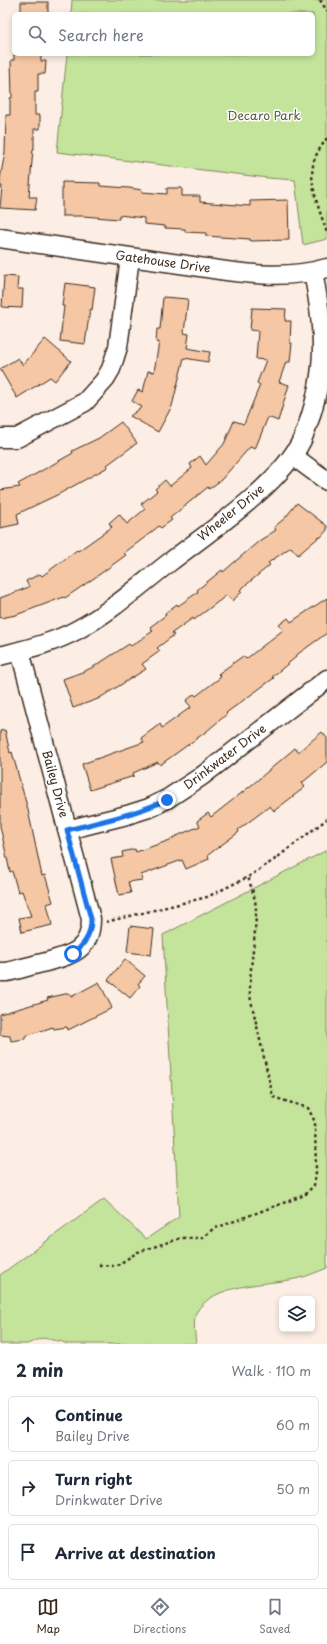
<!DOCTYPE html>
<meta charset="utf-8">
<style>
body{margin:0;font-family:"Playpen Sans",sans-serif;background:#f6f6f7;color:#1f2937}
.controls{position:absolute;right:12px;bottom:12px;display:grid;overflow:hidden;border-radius:6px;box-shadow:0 2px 6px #0003}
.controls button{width:36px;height:36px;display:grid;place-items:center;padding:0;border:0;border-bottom:1px solid #e0e1e3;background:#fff;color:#1f2937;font:20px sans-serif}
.stop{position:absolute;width:12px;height:12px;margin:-9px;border:3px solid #1a73e8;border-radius:50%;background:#fff}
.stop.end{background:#1a73e8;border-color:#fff;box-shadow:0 1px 4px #0008}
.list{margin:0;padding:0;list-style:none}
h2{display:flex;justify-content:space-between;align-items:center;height:52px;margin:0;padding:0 16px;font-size:17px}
h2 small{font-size:13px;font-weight:400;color:#747a83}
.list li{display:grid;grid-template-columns:26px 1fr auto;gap:12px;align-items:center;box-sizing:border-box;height:56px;margin:0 8px 8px;padding:0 8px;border:1px solid #e0e1e3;border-radius:6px}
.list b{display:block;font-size:15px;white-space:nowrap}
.list p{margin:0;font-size:13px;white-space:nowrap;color:#747a83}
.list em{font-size:13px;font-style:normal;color:#747a83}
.icon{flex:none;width:22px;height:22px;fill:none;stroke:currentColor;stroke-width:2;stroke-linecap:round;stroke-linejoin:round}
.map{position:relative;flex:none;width:327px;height:1344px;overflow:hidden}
.search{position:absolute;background:#fff;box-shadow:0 2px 6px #0003;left:12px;right:12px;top:12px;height:44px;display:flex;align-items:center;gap:10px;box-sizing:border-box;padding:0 14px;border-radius:6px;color:#747a83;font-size:15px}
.sheet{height:244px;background:#fff}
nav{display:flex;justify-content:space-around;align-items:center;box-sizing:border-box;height:56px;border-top:1px solid #e0e1e3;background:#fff;font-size:11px;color:#747a83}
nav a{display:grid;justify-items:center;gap:2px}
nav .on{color:#3b2a1e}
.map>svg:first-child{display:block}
.green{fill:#c4e49c;stroke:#80875d}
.building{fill:#f5c7a4;stroke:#3b2a1e}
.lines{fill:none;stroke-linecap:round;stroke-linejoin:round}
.minor-casing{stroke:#3b2a1e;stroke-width:21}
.path{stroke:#3b2a1e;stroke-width:2.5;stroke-dasharray:3 3;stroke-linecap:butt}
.minor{stroke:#fff;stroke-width:18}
.route{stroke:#1a73e8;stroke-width:5}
.labels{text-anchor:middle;stroke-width:3;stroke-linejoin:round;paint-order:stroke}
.park-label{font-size:12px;fill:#5d583e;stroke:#fff}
.street-label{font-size:12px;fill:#3b2a1e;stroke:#fff}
</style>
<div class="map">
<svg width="327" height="1344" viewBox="0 0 327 1344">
<rect width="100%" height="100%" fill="#fceee4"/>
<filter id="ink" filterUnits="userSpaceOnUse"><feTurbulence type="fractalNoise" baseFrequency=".025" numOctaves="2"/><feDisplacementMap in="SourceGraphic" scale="8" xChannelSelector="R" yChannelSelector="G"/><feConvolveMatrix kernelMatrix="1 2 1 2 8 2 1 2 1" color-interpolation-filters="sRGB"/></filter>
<g filter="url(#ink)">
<g class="green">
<path d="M72,0h255v239l-24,6 -8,-65 -27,-2 -211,-26 10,-98h246v-40h-242z"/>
<path d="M327,850v418c-10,4 -21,9 -32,11 -29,6 -83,4 -99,34 -3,6 -1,24 0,31h-130l-3,-2 -20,-4 -16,6h-27v-69l104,-76 42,40 33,-22 -16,-282z"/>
</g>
<g class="building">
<rect x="21" y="2" width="27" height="12"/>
<path d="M14,54h27v7h5l-1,13h-7v18h-3v23h5v14h-6v20h-1l-4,48h8l-2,13 -35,-2 2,-22h-2v-7l5,-27 1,-37h4v-17h2l-1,-38h3z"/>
<path d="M62,182l38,1v3l29,2 13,2v2l25,2v-6h15v8h18v6l50,4v-5l38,-1 1,40 -39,1v-2l-44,-3v-3l-21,-1v-3l-20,-1v-2l-21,-2v-6l-25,-3v4l-36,-3h-21z"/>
<path d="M4,276l14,1 -1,12h6l-1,19 -20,-1z"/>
<path d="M65,283l30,4 -3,23 -2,-1 -5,35 -25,-3 4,-35h-2z"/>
<path d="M163,297l25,2 -4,34 5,1 -2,14 23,4 -2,10 -24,-4 -12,48 -14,26 -28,-16 12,-9 -10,-6 6,-11 5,2 5,-21 6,1 5,-30h-3l1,-13h3z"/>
<path d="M252,308l34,1 -1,12h6l-1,22h2l-2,19h-4l-7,20 10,3 -11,36 -10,-4 -13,32 -5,-2 -29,33 -12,9 -1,-2 -38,31 2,2 -11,8 -2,-2 -15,12 -20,15 2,2 -26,19 -35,24 -1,-1 -48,18 -16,3v-20l29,-11 -3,-6 14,-7 2,2 35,-26 1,1 34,-24 -3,-4 10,-9 8,10 18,-15 -4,-5 16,-13 -2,-2 10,-9 5,6 22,-18 -2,-4 10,-8 6,9 18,-21 10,-23 10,3 16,-39 -3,-2 9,-23 -10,-1 2,-28 -8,-1z"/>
<path d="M45,339l26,22 -16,20 -5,-4 -33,21 -17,-29 18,-11 5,7z"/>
<path d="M121,422l16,21 -30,22 1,2 -49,27 -42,20 2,10 -19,4v-38l20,-3 -2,-3 55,-31 -1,-2 27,-13z"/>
<path d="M297,503l30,23v4l-7,8 -1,-1 -21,18 -7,-8 -23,16 2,2 -30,25 2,2 -10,9 -5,-6 -33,25 -1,-2 -21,15 2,2 -17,13 3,3 -18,13 4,5 -48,30 -25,9 -10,-29 22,-8 10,-5 34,-22 2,2 22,-15 -3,-4 16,-12 -1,-2 12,-9 1,2 20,-14 -1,-2 25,-20 1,2 36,-31 17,-11 -2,-3 11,-9z"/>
<path d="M327,598v35l-32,23 1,1 -24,20 2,1 -48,35 1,1 -20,17 -47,34 -2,-3 -25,11 1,3 -44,14 -8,-26 62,-22 -3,-4 19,-14 2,4 29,-21 -5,-6 8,-7 2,2 25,-19 -3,-3 25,-18 3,3 37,-29 -4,-5 9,-7 3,4z"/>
<path d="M5,730l5,23 2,-1 16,58 14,66 3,-1 8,27 -6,2 5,21 -30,7 -3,-14 12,-2 -9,-25 -4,1 -6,-21 -2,1 -10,-46v-95z"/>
<path d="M322,732l5,6v24l-25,21 3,4 -31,24 -4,-5 -32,24 1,2 -31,23 1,4 -23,10 -4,-9 -41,15 1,5 -14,2 3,11 -12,2 -8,-36 12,-2 -1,-5 13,-3 1,3 37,-13 -1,-1 28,-12 -3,-5 11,-8 3,4 42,-33 42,-36 3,4z"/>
<path d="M130,926l24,3 -3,26 -24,-3z"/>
<path d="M125,959l20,17 -7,8 2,2 -10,12 -22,-18z"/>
<path d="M99,982l13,26 -44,22 -1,-3 -13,2 -1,-2 -28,9v3l-14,2 -1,-5 -10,-1v-21l48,-14 -1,-2 23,-5 1,4z"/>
</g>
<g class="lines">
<defs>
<g id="minor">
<path d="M0,238c60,9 120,18 180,26 48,7 99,18 147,4"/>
<path d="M0,438h17l68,-36 19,-21 7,-12 7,-22 12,-89"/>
<path d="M293,456l34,25"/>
<path d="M0,656c27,-7 53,-13 77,-26 34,-18 63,-45 93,-68 41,-32 109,-76 132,-122 25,-62 24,-103 11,-168"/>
<path d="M67,830l60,-15 22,-7 18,-9 35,-23 125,-97"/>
<path d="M0,972h7c13,-3 26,-7 39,-10 26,-7 45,-12 45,-43l-71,-268"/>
</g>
</defs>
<use href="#minor" class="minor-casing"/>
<g class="path">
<path d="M320,0l7,11"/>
<path d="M327,138c-6,9 -13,18 -14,28 -4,20 8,48 14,67"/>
<path d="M106,922l101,-25 41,-20 26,-17 53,-41"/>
<path d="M99,1265l17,1 22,-14 43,-14h21l11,-9 92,-34 9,-10 2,-13 -1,-50 -7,-14 -35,-11 -23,-101c-1,-28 6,-57 6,-86 0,-11 -5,-23 -8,-33"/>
</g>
<use href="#minor" class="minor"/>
</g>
</g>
<g class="lines" filter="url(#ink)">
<path class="route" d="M73,954c12,-10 18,-19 18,-35l-24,-89c34,-8 68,-16 100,-30"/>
</g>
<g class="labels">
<g class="park-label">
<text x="264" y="120">Decaro Park</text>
</g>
<g class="street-label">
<text transform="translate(163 262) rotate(8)" y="4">Gatehouse Drive</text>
<text transform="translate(231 513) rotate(-39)" y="4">Wheeler Drive</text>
<text transform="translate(225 757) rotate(-37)" y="4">Drinkwater Drive</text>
<text transform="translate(55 784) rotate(75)" y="4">Bailey Drive</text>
</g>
</g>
</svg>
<div class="controls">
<button><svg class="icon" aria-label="layers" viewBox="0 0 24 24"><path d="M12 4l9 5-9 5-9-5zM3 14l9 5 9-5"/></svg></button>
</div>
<div class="stop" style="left:73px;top:954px"></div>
<div class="stop end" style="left:167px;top:800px"></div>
<div class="search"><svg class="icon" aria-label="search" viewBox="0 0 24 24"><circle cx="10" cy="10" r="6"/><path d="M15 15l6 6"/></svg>Search here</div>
</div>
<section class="sheet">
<h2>2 min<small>Walk · 110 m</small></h2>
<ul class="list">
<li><svg class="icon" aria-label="ahead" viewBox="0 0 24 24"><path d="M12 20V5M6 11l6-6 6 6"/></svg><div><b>Continue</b><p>Bailey Drive</p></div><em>60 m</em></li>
<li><svg class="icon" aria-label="right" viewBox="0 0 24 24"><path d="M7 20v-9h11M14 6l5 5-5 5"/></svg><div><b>Turn right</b><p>Drinkwater Drive</p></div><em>50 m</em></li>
<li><svg class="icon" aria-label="arrive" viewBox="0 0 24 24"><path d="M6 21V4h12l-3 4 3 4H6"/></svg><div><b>Arrive at destination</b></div></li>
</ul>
</section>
<nav>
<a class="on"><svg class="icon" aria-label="map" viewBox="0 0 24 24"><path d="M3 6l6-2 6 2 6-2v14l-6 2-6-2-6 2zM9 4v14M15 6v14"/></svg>Map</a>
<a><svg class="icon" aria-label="directions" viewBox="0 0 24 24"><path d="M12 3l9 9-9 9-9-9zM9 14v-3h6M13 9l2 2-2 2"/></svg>Directions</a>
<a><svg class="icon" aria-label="saved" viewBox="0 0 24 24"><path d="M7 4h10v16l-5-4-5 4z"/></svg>Saved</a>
</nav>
